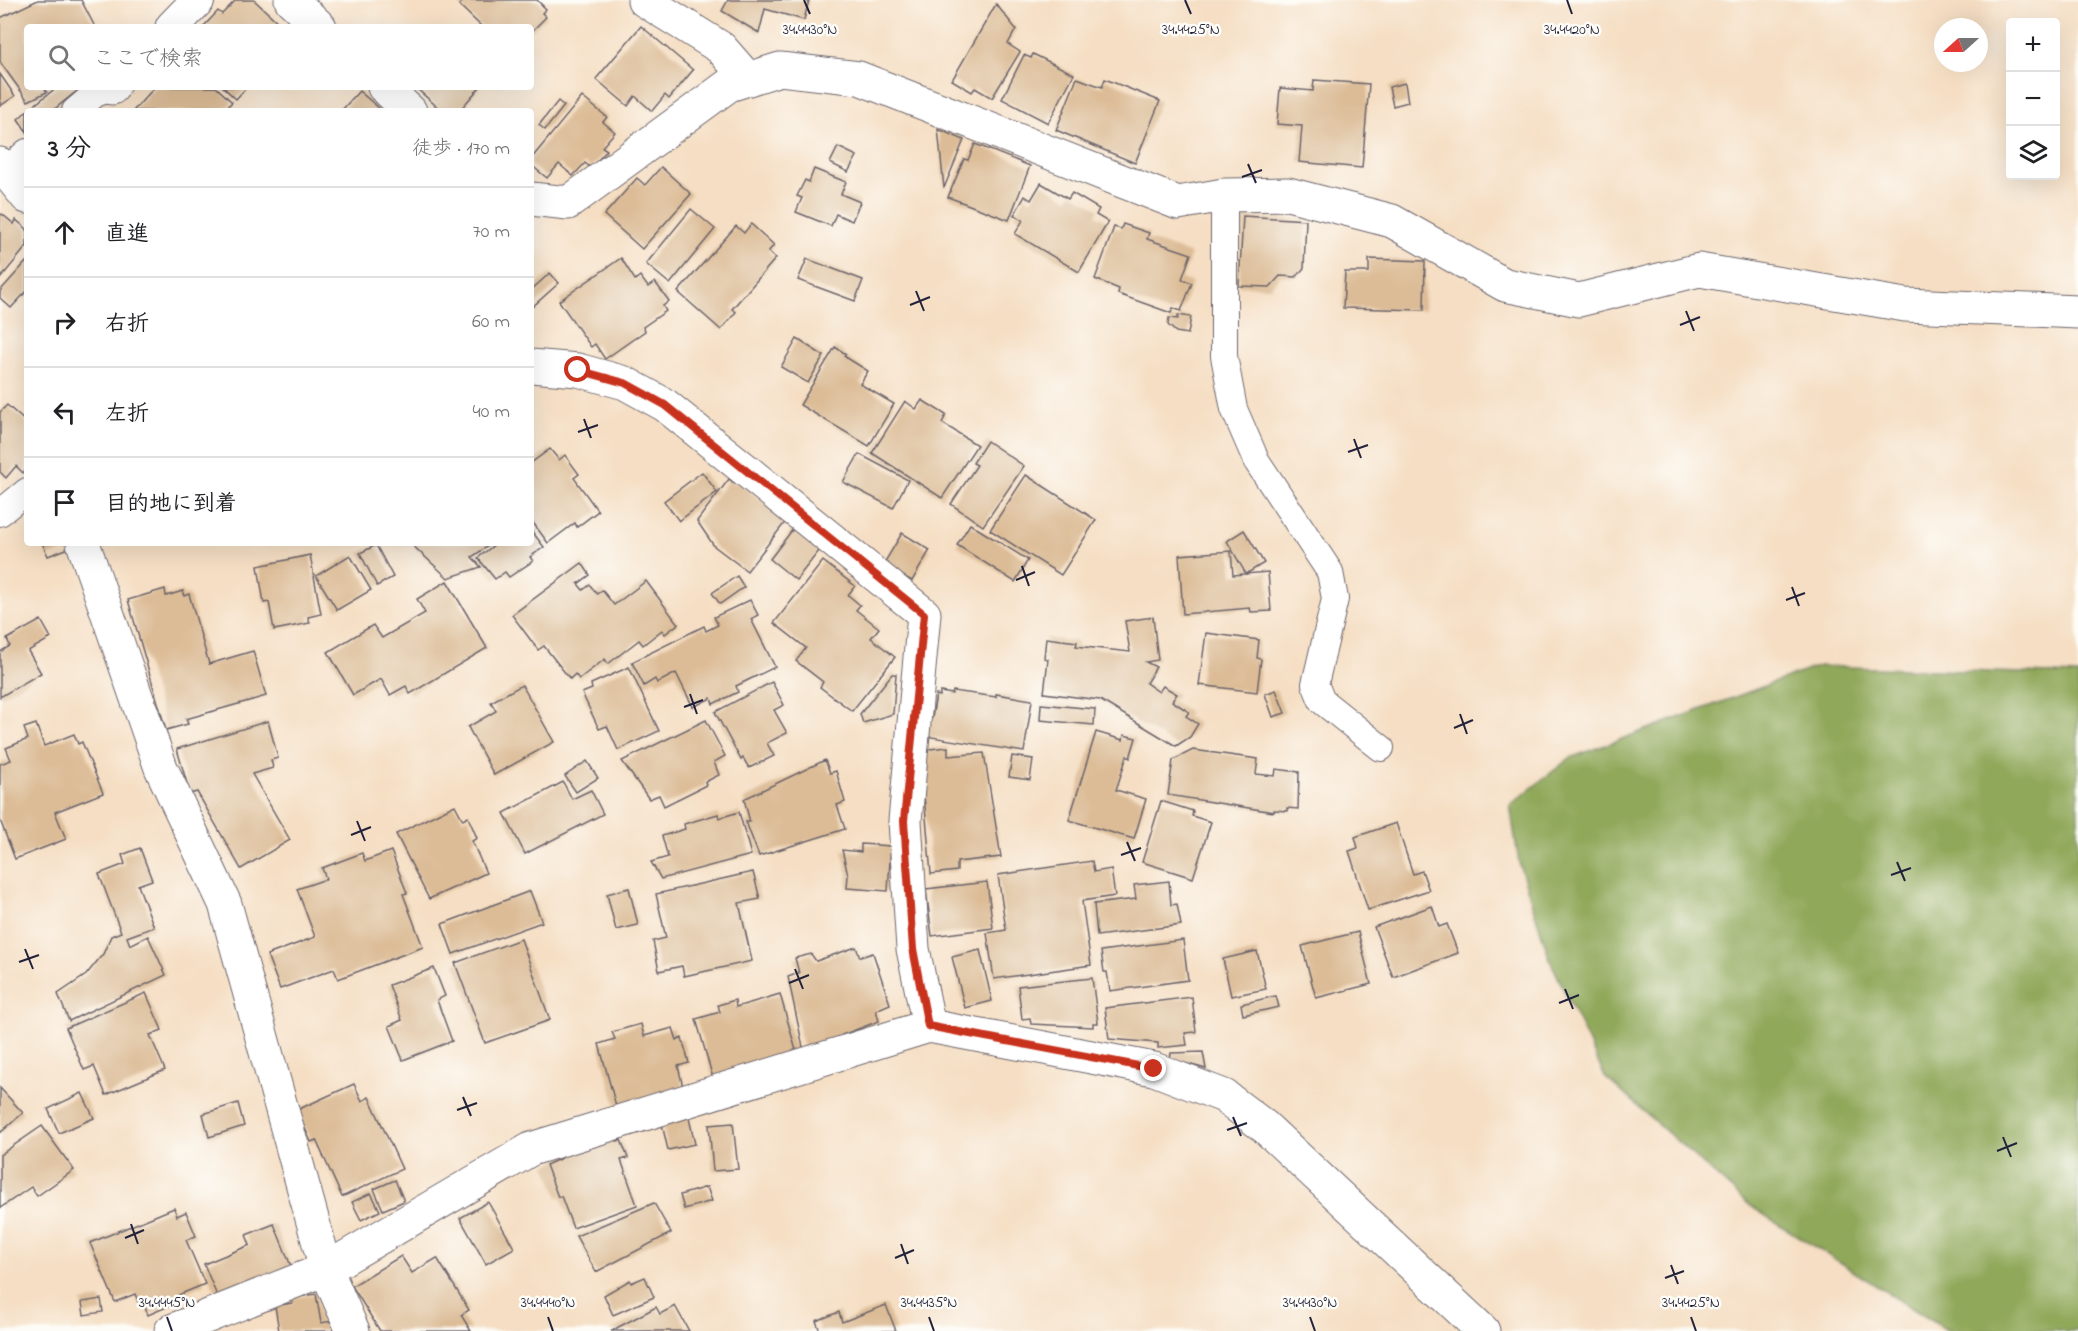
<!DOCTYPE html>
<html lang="ja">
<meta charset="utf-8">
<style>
body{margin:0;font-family:"Indie Flower","Klee One",sans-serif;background:#f2f2f2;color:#202124}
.controls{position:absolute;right:18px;top:18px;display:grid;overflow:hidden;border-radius:6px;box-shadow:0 6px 24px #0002}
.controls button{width:54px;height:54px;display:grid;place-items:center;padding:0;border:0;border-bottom:2px solid #e0e0e0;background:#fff;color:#202124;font:30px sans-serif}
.compass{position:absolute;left:1934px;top:18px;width:54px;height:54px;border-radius:50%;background:#fff;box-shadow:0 6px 24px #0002;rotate:249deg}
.stop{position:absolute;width:18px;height:18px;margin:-14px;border:4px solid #c8321e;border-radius:50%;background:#fff}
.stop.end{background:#c8321e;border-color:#fff;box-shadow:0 2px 6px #0008}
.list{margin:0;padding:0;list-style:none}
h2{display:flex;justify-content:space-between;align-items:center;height:78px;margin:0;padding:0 24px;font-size:26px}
h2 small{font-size:20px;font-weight:400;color:#757577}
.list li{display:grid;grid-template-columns:39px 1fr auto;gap:18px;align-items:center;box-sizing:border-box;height:90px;padding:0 24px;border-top:2px solid #e0e0e0}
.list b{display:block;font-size:22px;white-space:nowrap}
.list em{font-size:20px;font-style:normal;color:#757577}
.icon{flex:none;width:33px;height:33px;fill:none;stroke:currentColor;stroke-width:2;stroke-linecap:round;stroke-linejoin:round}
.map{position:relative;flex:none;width:2078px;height:1331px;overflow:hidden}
.search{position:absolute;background:#fff;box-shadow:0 6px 24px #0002;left:24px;top:24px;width:510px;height:66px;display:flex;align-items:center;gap:15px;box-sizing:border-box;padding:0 21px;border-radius:6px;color:#757577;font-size:22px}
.panel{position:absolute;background:#fff;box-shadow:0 6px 24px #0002;left:24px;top:108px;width:510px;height:438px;border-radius:6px}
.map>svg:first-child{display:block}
.forest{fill:#90a85a;stroke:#59654a;stroke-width:1.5}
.building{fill:#dcbc96}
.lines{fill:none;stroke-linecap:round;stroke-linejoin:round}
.service-casing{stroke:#6c646b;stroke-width:28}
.minor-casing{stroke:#6c646b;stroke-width:35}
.service{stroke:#fff;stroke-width:26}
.minor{stroke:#fff;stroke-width:33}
.route{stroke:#c8321e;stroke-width:8}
.ticks{fill:none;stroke:#22223b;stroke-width:2}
.ticks-label{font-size:15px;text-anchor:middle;fill:#22223b;stroke:#fdfcf7;stroke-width:5;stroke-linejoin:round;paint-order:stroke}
</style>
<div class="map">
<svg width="2078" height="1331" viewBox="0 0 2078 1331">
<rect width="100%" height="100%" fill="#fdfcf7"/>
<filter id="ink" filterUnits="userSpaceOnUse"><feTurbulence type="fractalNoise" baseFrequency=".0167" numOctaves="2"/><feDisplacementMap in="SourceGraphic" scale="12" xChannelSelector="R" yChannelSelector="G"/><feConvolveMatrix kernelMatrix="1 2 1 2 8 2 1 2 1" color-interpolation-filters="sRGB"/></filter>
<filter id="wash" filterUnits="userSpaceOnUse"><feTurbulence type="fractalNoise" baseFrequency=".008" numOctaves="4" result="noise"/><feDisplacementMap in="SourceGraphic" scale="24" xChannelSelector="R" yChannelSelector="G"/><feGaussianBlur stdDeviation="1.35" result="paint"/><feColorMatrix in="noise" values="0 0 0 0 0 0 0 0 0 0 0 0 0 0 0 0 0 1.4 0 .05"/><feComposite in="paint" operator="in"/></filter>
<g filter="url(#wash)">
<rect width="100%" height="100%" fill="#f5dec3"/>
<path class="forest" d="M1819,666l259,9v656h-130l-198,-125 -145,-129 -55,-117 -31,-97 -9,-58 60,-47z"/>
<g id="blocks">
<g class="building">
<path d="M38,0h43l14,27h-68v60h17l3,5 -19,9 -28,-39v-44z"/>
<path d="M236,0h18l29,27h-80l15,-16 4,3z"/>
<path d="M464,0h73l9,9 -4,4 4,4 -15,15v-5h-49l-23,-22z"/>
<path d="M728,0h81l-5,20 -39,-11 -6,24 -37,-22z"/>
<path d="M996,4l20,25 -8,15 12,8 -28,46 -17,-10 -3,4 -20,-12z"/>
<path d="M641,26l52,44 -24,29 -4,-4 -13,16 -17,-15 -7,10 -32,-27z"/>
<path d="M1033,54l41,20 -26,49 -46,-24 22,-44 7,3z"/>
<path d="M0,74l15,22 -15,10z"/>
<path d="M1077,78l25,9 3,-8 55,22 -25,62 -79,-33z"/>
<path d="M1314,80l55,4 -7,84 -63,-6 3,-36 -25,-2 3,-36 33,3z"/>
<path d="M1405,83l3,19 -15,4 -4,-19z"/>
<path d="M57,87h25l-30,24h-25z"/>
<path d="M155,87h61l16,15 -9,9h-90z"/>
<path d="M223,87h24l-11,12z"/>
<path d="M415,87h65l-21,24h-17z"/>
<path d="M359,91l21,18 -2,2h-37z"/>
<path d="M582,97l25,20 -4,5 12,10 -13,15 5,3 -16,18 -6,-5 -12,13 -14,-12 -12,14 -16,-13v-6z"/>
<path d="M558,101l6,5 -19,24 -6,-5z"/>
<path d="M27,111v21l-9,-13z"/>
<path d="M938,129l26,11 -20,48z"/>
<path d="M975,144l55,22 -21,54 -61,-23 16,-38 4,1z"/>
<path d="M838,147l19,9 -9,16 -18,-9z"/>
<path d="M661,167l30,27 -49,55 -38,-34 33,-37 8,7z"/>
<path d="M814,169l32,13 -5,12 19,8 -8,19 -16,-7 -5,12 -35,-14 6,-14 -5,-2 8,-16 4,2z"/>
<path d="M1041,183l27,16 4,-6 27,16 -3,6 12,7 -29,50 -64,-38 8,-14 -9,-5 11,-19 6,4z"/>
<path d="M691,209l24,20 -45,55 -24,-20z"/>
<path d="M2,214l12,10 2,-4 11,9v17l-27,33v-63z"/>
<path d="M1243,216l63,4 -2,48 -8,9 -16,-1 -10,11 -31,-1z"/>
<path d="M751,224l23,21 -6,7 8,6 -44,51 4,3 -15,18 -43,-38 58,-66 8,7z"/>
<path d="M1123,224l26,9 -2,6 44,15 -9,25 10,4 -11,28 -8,-3 -2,5 -53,-19 1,-5 -24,-10 19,-52 7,2z"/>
<path d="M621,258l14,22 5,-4 8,11 7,-5 14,19 -6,5 3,5 -23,16 2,4 -40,28 -10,-15 -4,3 -32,-46z"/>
<path d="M807,259l56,21 -8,21 -57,-21z"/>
<path d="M1369,259l56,2 -1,49 -81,-2 2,-36h24z"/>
<path d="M27,261v30l-16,17 -11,-10v-7z"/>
<path d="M550,273l9,10 -28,25v-18z"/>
<path d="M1178,315l13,2 -3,17 -12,-2 -8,-7 1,-7 9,1z"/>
<path d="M797,339l27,17 -16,27 -27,-16z"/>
<path d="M835,347l11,7 -2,2 24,15 -8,13 34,20 -25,42 -69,-41z"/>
<path d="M922,400l24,15 -4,8 35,22 -35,53 -70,-45 33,-52 11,8z"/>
<path d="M7,405l20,18v45l-4,5 -7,-7 -10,12 -6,-6v-60z"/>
<path d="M987,441l37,25 -41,60 -32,-22 26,-39 -4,-2z"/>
<path d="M550,449l9,11 6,-5 14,19 -5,4 24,33 -21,16 -2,-4 -27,20 -17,-23v-57z"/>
<path d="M859,454l49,26 -15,28 -50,-26z"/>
<path d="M702,472l15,20 -38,29 -15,-20z"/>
<path d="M1026,475l70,45 -35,55 -71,-45z"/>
<path d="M729,479l6,5 2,-3 50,39 -40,51 -33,-25 -17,-25z"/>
<path d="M970,524l58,36 -13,22 -58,-37z"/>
<path d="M796,525l26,22 -26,33 -26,-21z"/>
<path d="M531,530l13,17 -14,10 3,4 -24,16 -4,-5 -10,7 -17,-21 17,-14 -1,-1h37z"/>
<path d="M1244,530l20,33 -18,11 -19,-33z"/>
<path d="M902,533l28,17 -18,31 -29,-16z"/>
<path d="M42,543h25l2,5 -21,8z"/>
<path d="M410,543h76l2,3 -16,11 9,10 -33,11z"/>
<path d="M376,545l17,32 -16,9 -17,-33z"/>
<path d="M1231,551l2,24 35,-3 3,39 -20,1 -1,-4 -67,6 -4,-59z"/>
<path d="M310,555l11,59 -13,3 2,6 -36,7 -5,-28 -5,1 -6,-37z"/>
<path d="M350,555l21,35 -34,20 -21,-34z"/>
<path d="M823,561l32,25 -7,9 12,10 -4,5 23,18 -8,10 24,19 -43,54 -32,-24 3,-5 -27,-21 10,-13 -32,-25z"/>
<path d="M582,563l8,12 -12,9 5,6 7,-5 7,9 5,-4 12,15 32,-24 32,43 -13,10 -3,-4 -19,15 -4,-5 -31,24 -3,-5 -26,20 -4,-5 -5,5 -26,-33 -6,4 -26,-35z"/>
<path d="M737,576l7,11 -24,17 -8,-11z"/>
<path d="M447,581l40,67 -77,46 -4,-8 -16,9 -9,-16 -28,16 -25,-43 45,-27 9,13 43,-25 -8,-14z"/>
<path d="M165,589l1,7 17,-5 1,5 5,-2 20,70 44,-13 13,45 -80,23 2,5 -22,6 -38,-130z"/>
<path d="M750,600l8,15 -7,4 24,48 -39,19 2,6 -25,12 -2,-6 -18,9 -17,-34 -19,10 -2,-4 -11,7 -12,-24 72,-36 2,5 12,-6 -4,-8z"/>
<path d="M1153,617l5,43 -12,2 10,5 -10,16 13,9 4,-6 14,8 -5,7 17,11 -3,4 12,8 -8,13 -14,9 -76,-46 -56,-7 4,-34 -4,-1 2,-20 31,4 -1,4 54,6 -5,-31z"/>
<path d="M41,620l10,18 -23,13 13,22 -41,24v-45l10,-6 -3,-7z"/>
<path d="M1206,633l53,7 -2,18 4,1 -4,33 -58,-7z"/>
<path d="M629,667l30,64 -41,19 -11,-24 -8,3 -17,-36 10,-4 -1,-5z"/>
<path d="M892,674h4l-3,40 -30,9 -3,-9z"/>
<path d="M772,682l12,23 -10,5 13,23 -20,10 7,13 -25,12 -6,-10 -2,2 -26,-48z"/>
<path d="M522,685l32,57 -60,33 -26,-48 28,-16 -5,-9z"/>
<path d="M1276,690l9,23 -12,4 -8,-23z"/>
<path d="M953,691l43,6v-3l36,6 -8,52 -99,-16 3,-19 4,1 4,-23 4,1v-4l12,2z"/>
<path d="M1041,704l54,5 -1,16 -54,-5z"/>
<path d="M706,720l19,36 -11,6 5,13 -14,7 1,3 -42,21 -5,-11 -10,4 -27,-38z"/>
<path d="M268,721l10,37 -7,2 2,8 -21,6 38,66 -49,29 -44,-77 -7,2 -13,-45z"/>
<path d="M36,724l8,22 30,-12 4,10 4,-2 21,51 -48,19 11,27 -51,20 -15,-39v-56l11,-4 -5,-12 22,-9 -4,-11z"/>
<path d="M1096,732l27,8 1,-5 12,3 -6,20 -3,-2 -11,34 30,9 -12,40 -65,-19z"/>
<path d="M948,747v9l36,-3 17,104 -44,5v9l-26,3 -11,-124z"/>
<path d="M1193,750l65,9 -2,15 19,2 1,-7 23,3 -1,37 -11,-1v3l-13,-1v2l-106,-17 5,-35z"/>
<path d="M1012,756l21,3 -3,21 -21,-3z"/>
<path d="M825,760l5,13 6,-2 9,31 -8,3 8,24 -86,27 -13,-34h4l-6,-23z"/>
<path d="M587,761l11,17 -22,14 -11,-16z"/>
<path d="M563,782l9,17 19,-9 12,24 -78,40 -21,-41z"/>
<path d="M1161,801l32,10 -1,5 19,6 -18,56 -51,-16z"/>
<path d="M455,805l8,15 5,-3 9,21 -5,3 14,32 -57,26 -33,-65z"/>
<path d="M739,812l12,43 -90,24 -10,-17 17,-5 -6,-21 23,-7 -1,-5 34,-10 1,4z"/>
<path d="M1396,823l17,51 9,-3 7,19 -61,20 -19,-59 9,-3 -3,-11z"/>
<path d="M861,844l30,2 -3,45 -41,-3 1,-13 -6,-25 19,2z"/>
<path d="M140,848l12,32 -14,5 16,42 -27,10 3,8 18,-9 18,39 -97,46 -11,-27 28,-19 17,-21 8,-18 10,-4 -22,-58 26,-10 -3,-9z"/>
<path d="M391,851l16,42 -4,1 20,53 -85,32 -4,-10 -54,20 -13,-34 48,-18 -18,-48 29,-10 -4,-11 40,-15 3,8z"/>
<path d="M1092,861l2,11 17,-3 4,27 -33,5 9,64 -97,14 -7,-46 19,-3 -8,-55z"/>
<path d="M753,872l7,27 -21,4 13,58 -68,15 -2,-10 -23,5 -6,-30 13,-3 -10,-44z"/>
<path d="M1169,881l2,24 6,-1 4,21 -84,11 -3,-32 42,-5 -2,-14z"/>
<path d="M987,882l6,46 -61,8 -6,-47z"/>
<path d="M629,888l9,37 -22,5 -9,-36z"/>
<path d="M530,891l12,31 -89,32 -11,-30z"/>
<path d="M1432,906l7,21 8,-3 11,29 -65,24 -19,-50z"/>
<path d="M1358,932l13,52 -55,14 -14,-52z"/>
<path d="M521,939l29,81 -65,23 -30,-80z"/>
<path d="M1183,940l5,40 -78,11 -3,-19h-3l-3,-21z"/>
<path d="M856,947l4,10 13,-4 17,51 -14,6 3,11 -37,14 2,4 -40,13 -16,-75 11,-4 -4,-15 16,-4 5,7z"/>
<path d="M980,950l12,51 -27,7 -13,-51z"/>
<path d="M1257,951l9,38 -35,7 -8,-37z"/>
<path d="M434,968l11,28 -8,4 15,41 -49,19 -14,-34 13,-6 -13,-35z"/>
<path d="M1092,978l6,45h-5v4l-62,-3 -1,-6 -8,1 -4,-33z"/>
<path d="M146,993l16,37 -12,5 15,35 -59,25 -12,-29 -10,4 -18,-42z"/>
<path d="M780,994l17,60 -84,24 -17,-59 24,-7 -2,-7 17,-5 1,7z"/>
<path d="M1276,996l3,11 -36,8 -2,-11z"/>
<path d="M1192,997l4,35 -11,1 2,12 -29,3v-5l-49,-4 -4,-31z"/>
<path d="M641,1024l3,12 29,-8 4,12 5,-2 7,25 -11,3 5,21 -67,19 -17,-62 16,-5 -3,-7z"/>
<path d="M1203,1052l3,17 -36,-10 1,-6z"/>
<path d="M354,1084l8,17 7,-4 33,72 -60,28 -26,-57 -5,2 -14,-32z"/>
<path d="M0,1088l23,25 -23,20z"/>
<path d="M82,1093l12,25 -35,15 -11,-24z"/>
<path d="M238,1103l6,23 -35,11 -6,-23z"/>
<path d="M688,1114l7,30 -27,6 -7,-30z"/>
<path d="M733,1123l5,46 -25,2 -4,-46z"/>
<path d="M42,1126l32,44 -37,26 -6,-9 -31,21v-53z"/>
<path d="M615,1134l2,7 4,-1 7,18 -7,2 16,45 -64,23 -12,-32 -3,1 -12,-32 16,-7 -2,-4z"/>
<path d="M395,1180l9,21 -21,9 -9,-21z"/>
<path d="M707,1187l5,14 -28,8 -4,-14z"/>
<path d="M371,1193l9,18 -19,9 -9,-18z"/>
<path d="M488,1202l26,46 -28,16 -26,-46z"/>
<path d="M654,1203l17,30 -75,39 -20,-36z"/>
<path d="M174,1208l3,8 9,-4 10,24 -10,4 19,44 -29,12 2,6 -30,13 -4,-10 -4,1 -5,-12 -20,8 -25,-59z"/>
<path d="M274,1224l17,42 -74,30 -13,-32 46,-19 -4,-10z"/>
<path d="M401,1256l11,17 25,-15 32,52 -8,5 10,16h-91l-28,-45z"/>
<path d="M645,1277l9,20 -41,18 -9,-20 26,-15 1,3z"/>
<path d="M316,1294l5,29 11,-2 2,10h-55l-4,-25 18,-3 -1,-5z"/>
<path d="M101,1299l2,13 -19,3 -2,-13z"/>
<path d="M886,1305l10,26h-76l-4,-10 23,-9 3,10z"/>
<path d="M675,1306l14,25h-78l45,-24 4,7z"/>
</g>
</g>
</g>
<g filter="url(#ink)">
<use href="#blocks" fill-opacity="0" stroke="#6c646b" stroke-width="1.5"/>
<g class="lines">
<defs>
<g id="service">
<path d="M75,111l20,-17 17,-6"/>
<path d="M6,171l21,-19"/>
<path d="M1224,195v161l10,53 22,51 74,112 5,27 -20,85 7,17 59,47"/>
<path d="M0,513l27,-22"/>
</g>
<g id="minor">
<path d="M291,0l29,27"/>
<path d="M644,0l77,48 27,31"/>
<path d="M172,27l26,-27"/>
<path d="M384,87l26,24"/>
<path d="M112,88l1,-1"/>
<path d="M0,164l27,33"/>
<path d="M531,199l37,4 161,-118 51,-16 79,9 319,125 46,-8 64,-1 104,27 113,64 74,15 120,-30 206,35 173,7"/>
<path d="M531,366l47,4 47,13 40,22 259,209 -19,207 8,128 16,77"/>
<path d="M83,543l78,225 64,136 101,365 27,62"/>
<path d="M171,1331l155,-62 205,-120 398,-123 225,43 70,27 41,31 218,204"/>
</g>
</defs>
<use href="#service" class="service-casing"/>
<use href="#minor" class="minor-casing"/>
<use href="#service" class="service"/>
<use href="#minor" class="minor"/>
</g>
</g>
<g class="lines" filter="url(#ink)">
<path class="route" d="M578,370l47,13 40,22 259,209 -20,207 9,128 15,77 226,43"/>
</g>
<path class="ticks" d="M804,0l6,14M1185,0l6,14M1567,0l5,14M1248,164l8,19M1242,177l20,-7M916,291l8,20M910,305l20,-8M1686,311l8,20M1680,325l20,-8M584,419l7,19M578,432l20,-7M1354,439l7,19M1348,452l20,-7M1022,566l7,20M1016,580l19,-8M1792,587l7,19M1786,600l19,-7M690,694l7,20M684,707l19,-7M1460,714l7,20M1454,728l19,-8M357,821l8,20M351,835l20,-8M1127,842l8,19M1121,855l20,-7M1897,862l8,19M1891,875l20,-7M25,949l8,20M19,962l20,-7M795,969l8,20M789,983l20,-8M1565,989l8,20M1559,1003l20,-8M463,1097l8,19M457,1110l20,-7M1233,1117l8,19M1227,1130l20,-7M2003,1137l8,20M1997,1151l20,-8M131,1224l7,20M125,1238l19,-8M901,1244l7,20M895,1258l19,-8M1671,1265l7,19M1665,1278l19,-7M167,1317l5,14M548,1317l5,14M929,1317l5,14M1310,1317l5,14M1691,1317l5,14"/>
<g class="ticks-label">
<text x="1191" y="34">34.4425°N</text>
<text x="810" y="34">34.4430°N</text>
<text x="1572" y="34">34.4420°N</text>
<text x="167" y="1307">34.4445°N</text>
<text x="548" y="1307">34.4440°N</text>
<text x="929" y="1307">34.4435°N</text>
<text x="1310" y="1307">34.4430°N</text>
<text x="1691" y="1307">34.4425°N</text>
</g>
</svg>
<div class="controls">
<button>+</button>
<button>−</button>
<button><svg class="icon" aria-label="layers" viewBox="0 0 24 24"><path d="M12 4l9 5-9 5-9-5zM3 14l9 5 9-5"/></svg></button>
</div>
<svg class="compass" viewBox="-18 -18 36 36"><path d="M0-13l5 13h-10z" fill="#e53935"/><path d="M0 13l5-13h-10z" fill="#757577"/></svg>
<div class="stop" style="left:578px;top:370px"></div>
<div class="stop end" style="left:1154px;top:1069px"></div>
<div class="search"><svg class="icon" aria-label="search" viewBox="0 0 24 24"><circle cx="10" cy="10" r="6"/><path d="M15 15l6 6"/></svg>ここで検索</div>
<section class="panel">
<h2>3 分<small>徒歩 · 170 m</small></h2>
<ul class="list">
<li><svg class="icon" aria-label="ahead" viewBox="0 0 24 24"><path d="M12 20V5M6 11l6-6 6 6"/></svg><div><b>直進</b></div><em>70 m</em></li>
<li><svg class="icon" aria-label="right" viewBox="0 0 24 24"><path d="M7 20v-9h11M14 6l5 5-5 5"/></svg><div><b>右折</b></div><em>60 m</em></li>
<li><svg class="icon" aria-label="left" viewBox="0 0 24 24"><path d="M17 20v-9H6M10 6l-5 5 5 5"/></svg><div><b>左折</b></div><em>40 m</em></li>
<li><svg class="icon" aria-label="arrive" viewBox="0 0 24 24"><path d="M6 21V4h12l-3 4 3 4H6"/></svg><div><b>目的地に到着</b></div></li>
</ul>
</section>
</div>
